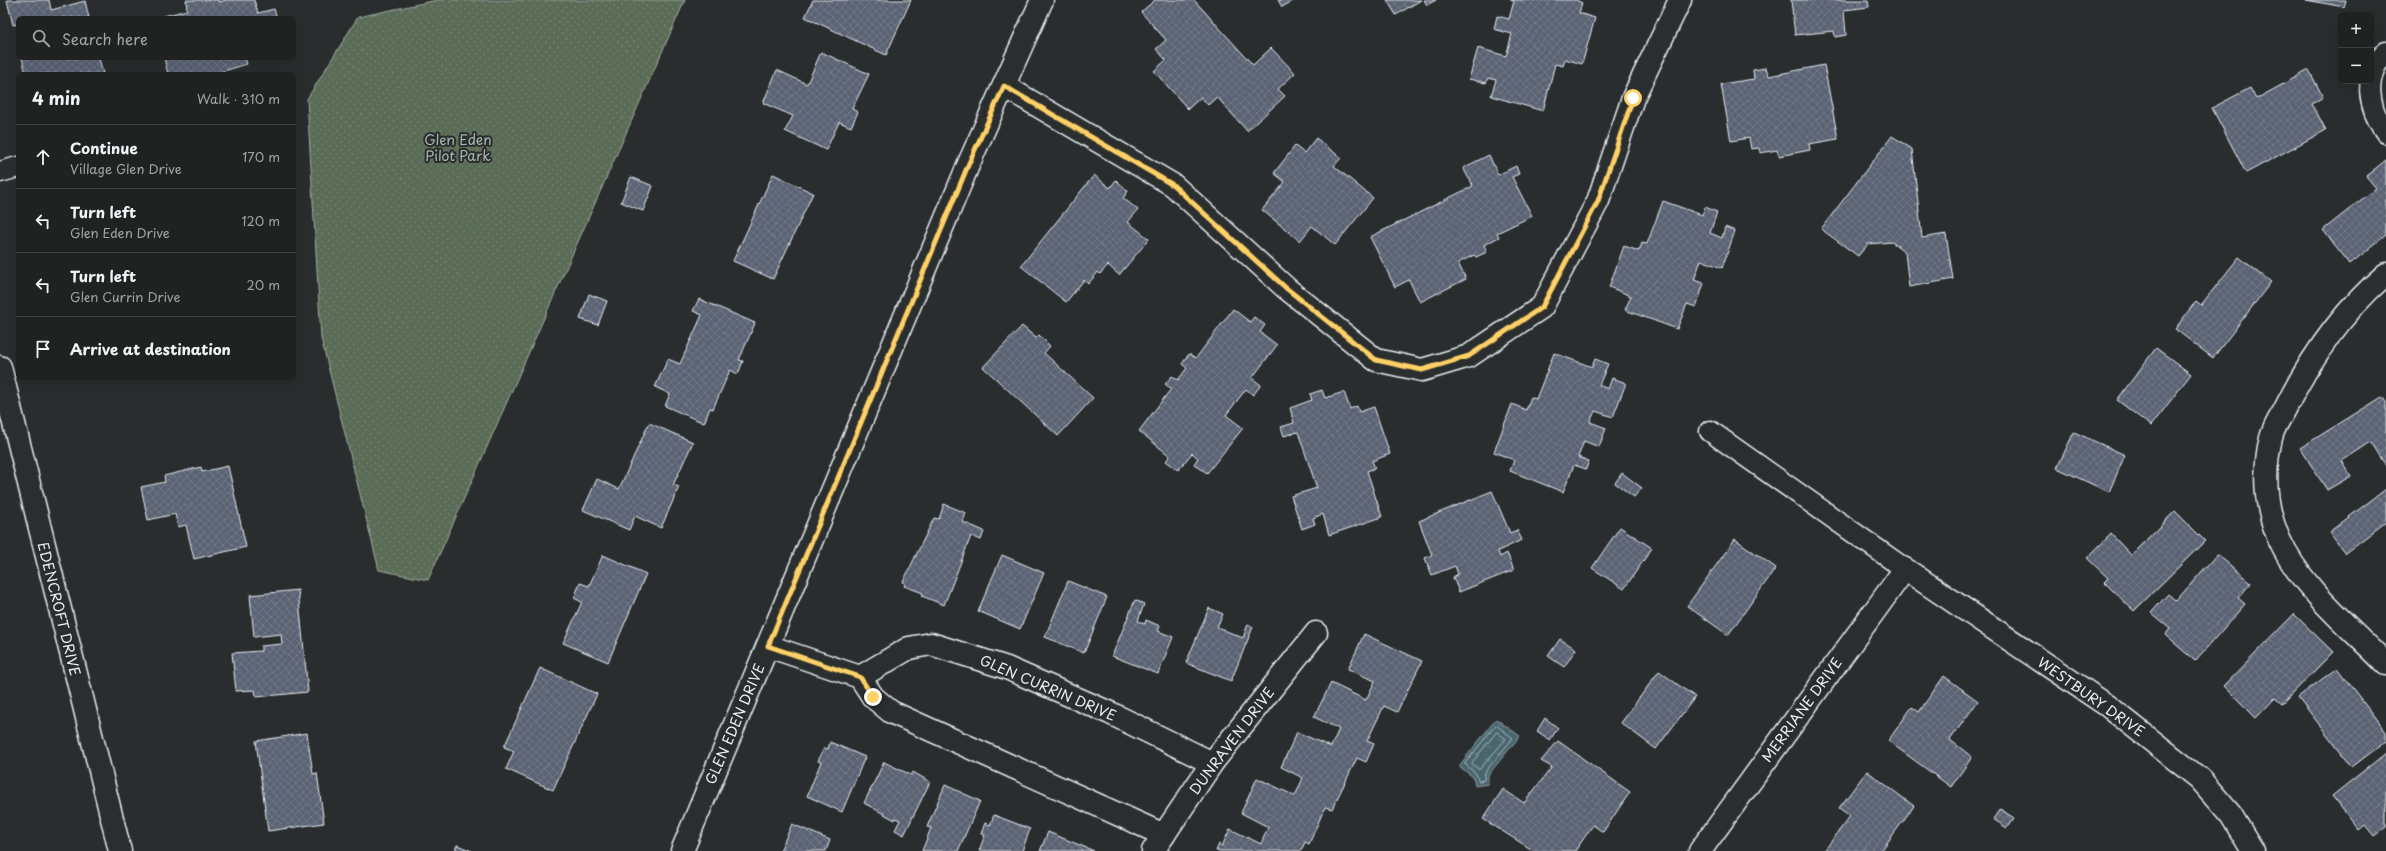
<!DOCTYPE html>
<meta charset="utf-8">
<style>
body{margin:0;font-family:"Playpen Sans",sans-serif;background:#282a2a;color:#f1f3f6}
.controls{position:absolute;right:12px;top:12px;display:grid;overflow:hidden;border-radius:6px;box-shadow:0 4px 16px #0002}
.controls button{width:36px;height:36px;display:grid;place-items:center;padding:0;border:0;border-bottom:1px solid #3d3f40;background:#202222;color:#f1f3f6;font:20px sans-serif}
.stop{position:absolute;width:12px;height:12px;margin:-9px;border:3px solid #ffd166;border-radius:50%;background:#fff}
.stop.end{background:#ffd166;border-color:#fff;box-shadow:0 1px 4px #0008}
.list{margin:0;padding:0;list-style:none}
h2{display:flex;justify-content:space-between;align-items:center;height:52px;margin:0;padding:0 16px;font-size:17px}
h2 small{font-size:13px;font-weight:400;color:#a2a4a5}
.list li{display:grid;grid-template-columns:26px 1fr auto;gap:12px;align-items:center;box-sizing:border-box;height:64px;padding:0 16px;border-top:1px solid #3d3f40}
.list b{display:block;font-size:15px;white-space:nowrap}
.list p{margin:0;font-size:13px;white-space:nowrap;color:#a2a4a5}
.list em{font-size:13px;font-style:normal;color:#a2a4a5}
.icon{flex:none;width:22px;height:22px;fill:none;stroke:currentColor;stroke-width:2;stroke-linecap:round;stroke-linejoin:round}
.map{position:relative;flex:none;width:2386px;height:851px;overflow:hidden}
.search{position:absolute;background:#202222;box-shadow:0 4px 16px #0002;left:16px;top:16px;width:280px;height:44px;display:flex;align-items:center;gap:10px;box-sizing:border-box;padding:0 14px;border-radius:6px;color:#a2a4a5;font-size:15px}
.panel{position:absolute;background:#202222;box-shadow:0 4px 16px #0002;left:16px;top:72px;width:280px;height:308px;border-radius:6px}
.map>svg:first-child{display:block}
.park{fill:url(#park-dots);stroke:#a1aea7}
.water{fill:url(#water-ripples);stroke:#899ea5}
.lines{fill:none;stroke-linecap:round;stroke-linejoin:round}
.shore{stroke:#a9b9c1;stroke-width:1}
.building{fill:url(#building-cross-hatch);stroke:#e8f1f8}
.service-casing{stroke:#e8f1f8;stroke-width:23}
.minor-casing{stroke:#e8f1f8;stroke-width:25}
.secondary-casing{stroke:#e8f1f8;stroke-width:25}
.service{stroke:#2a2d2e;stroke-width:20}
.minor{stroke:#2a2d2e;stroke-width:22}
.secondary{stroke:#2a2d2e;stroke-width:22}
.route{stroke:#ffd166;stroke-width:5}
.labels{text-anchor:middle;stroke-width:4;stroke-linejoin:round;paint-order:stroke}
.park-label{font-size:14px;fill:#a8b5af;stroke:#2a2d2e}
.street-label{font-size:14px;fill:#e8f1f8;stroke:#2a2d2e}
</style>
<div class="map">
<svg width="2386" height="851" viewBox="0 0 2386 851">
<defs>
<pattern id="park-dots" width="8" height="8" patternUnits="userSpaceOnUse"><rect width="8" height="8" fill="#5a6c56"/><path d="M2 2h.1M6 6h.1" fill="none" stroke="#72816f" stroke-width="1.8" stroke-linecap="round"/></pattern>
<pattern id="water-ripples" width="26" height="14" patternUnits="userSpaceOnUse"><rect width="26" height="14" fill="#4a666e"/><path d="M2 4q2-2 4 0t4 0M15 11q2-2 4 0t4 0" fill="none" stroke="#647c83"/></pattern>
<pattern id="building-cross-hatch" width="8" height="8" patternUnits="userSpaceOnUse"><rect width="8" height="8" fill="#5a6273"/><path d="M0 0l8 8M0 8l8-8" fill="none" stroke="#727988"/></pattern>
</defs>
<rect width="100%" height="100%" fill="#2a2d2e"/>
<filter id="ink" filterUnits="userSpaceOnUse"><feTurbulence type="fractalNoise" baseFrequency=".025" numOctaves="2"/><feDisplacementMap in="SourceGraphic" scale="8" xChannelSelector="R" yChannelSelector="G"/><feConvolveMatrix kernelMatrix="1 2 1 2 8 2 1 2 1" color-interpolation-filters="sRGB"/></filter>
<g filter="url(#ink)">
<path class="park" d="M437,0h248l-257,580 -49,-10 -58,-232 -14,-239 51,-82z"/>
<path class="water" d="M1496,719l24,17 -32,39v9l-13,2 -2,-9 -14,-11z"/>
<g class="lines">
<g class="shore">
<path d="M1496,725l17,13 -28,34 -1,8 -5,1 -3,-7 -11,-10z"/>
<path d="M1497,732l9,7 -27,31 -7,-7z"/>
</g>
</g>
<g class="building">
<path d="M7,0h42l2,10 34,-9 4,17h-71v6l-5,1z"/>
<path d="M186,0h32l1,2 7,-2h28l4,13 16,-4 3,9h-121l31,-8z"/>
<path d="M813,0h98l-25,55 -81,-38z"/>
<path d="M1155,0h39l59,65 18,-17 24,25 -17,16 7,7 -38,35 -30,-34 -9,8 -7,-8 -13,12 -34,-38 12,-11 -10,-11 10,-9 -25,-28z"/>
<path d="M1278,0h17l-13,7z"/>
<path d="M1387,0h34l-25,15z"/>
<path d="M1424,0h12l-9,5z"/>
<path d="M1510,0h66l6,3 -3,10 16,5 -13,46 -17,-5 -2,7 -8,-2 -12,47 -52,-15 5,-16 -8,-2 -2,5 -17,-4 9,-31 28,8 6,-22 -18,-5 3,-13 12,3 5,-18z"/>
<path d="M1791,0h77l1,7 -25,3 2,25 -11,2 -1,-6 -39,4z"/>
<path d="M2306,0h40l-2,7z"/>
<path d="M821,52l48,22 -17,35 6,3 -7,15 -12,-5 -13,28 -41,-19 8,-15 -30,-13 14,-33 30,14z"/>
<path d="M22,58h77l4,16h-77z"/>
<path d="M164,58h81l2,6 -33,10h-46z"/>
<path d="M1824,65l14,74 -29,5 1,6 -31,6 -2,-6 -17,3 -1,-5 -8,1 -2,-11 -18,3 -10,-57 33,-5 -1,-9 13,-2 3,8z"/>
<path d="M2309,70l14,27 -11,7 14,26 -80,43 -34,-65 38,-20 6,11z"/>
<path d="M1892,136l20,13 10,89 24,-4 7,45 -44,8 -4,-35 -13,-10 -24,2 -10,12 -37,-27z"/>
<path d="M1316,138l25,20 -7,8 39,32 -38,47 -23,-19 -12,15 -38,-31 23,-28 -11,-9 21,-27 9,7z"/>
<path d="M1489,155l9,20 18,-9 3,8 -7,3 20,39 -35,17 2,4 -15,8 3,7 -11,5 -2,-2 -16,8 8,16 -46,23 -11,-22 -14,7 -25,-50 103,-51 -10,-18z"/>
<path d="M2386,160v75l-36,29 -27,-34 53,-42 -10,-12z"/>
<path d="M773,174l40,19 -40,86 -40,-18z"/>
<path d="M1094,175l16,13 6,-8 12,11 -5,7 15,12 -10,12 21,17 -30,36 -11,-10 -8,9 -2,-2 -10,12 -4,-4 -18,22 -45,-36z"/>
<path d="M631,177l22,9 -10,25 -22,-9z"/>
<path d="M1663,201l39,14 3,-8 12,5 -7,21 12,5 3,-11 10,4 -13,37 -21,-8 -7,20 10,3 -8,24 -9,-3 -10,25 -52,-19 6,-14 -22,-9 15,-41 15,5 3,-8 5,1z"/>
<path d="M2239,257l32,25 -58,76 -38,-29 21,-28 5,4z"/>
<path d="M589,294l18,7 -9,24 -18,-6z"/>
<path d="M699,299l56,24 -16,37 4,1 -5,13 -8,-4 -17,39 -3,-1 -6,15 -39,-17 5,-12 -15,-7 13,-28 12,5 22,-49 -9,-4z"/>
<path d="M1233,309l17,13 4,-5 11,8 -5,7 17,13 -25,33 9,7 -8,10 -7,-6 -20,26 17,13 -36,45 -13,-9 4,-6 -6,-5 -14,17 -12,-9 4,-5 -31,-25 32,-42 -6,-5 7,-8 6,4 9,-12 -5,-4 7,-10 7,4z"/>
<path d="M1022,326l14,12 3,-3 11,11 -6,7 49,45 -35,38 -75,-69z"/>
<path d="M2156,348l35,26 -40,52 -34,-26z"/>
<path d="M1554,353l38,14 3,-8 13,5 -9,21 9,4 4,-11 14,5 -13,34 -18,-6 -5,11 16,6 -7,19 -15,-6 -6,16 11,4 -3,8 -12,-4 -11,27 -53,-21 4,-11 -20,-8 18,-48 14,6 5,-13 5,2z"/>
<path d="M1322,390l3,8 19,-6 6,17 7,-3 2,6 15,-5 16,47 -18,7 3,7 -8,3 15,46 -53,18 -6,-21 -10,4 2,6 -13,5 -11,-33 26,-8 -19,-56 -14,4 -3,-9 13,-4 -4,-15 22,-8 -2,-6z"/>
<path d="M2382,397l4,5v64l-15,-24 -29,19 9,15 -24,14 -27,-42z"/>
<path d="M649,423l44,19 -20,43 6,2 -18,41 -26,-12 -6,14 -46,-20 14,-31 22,10z"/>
<path d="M2074,432l51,23 -16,37 -52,-24z"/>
<path d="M228,466l18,81 -52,12 -8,-34 -8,2 -3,-13 -27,6 -7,-33 24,-5 -1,-6 37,-9 1,5z"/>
<path d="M1622,473l20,15 -8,9 -19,-14z"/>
<path d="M2386,489v33l-41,31 -16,-21z"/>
<path d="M1492,491l18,42 7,-3 5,10 -24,11 2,6 7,-4 7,17 -55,22 -6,-15 5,-3 -3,-8 -23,9 -7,-17 7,-3 -13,-34z"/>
<path d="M944,504l22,9 -3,9 21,9 -3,9 -10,-4 -27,69 -22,-9 1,-3 -19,-7 1,-3 -2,-1 31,-64 5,1z"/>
<path d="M2175,511l30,30 -71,70 -30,-29 4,-4 -21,-20 24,-24 20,21z"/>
<path d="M1620,527l32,21 -28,41 -32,-21z"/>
<path d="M1735,539l41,29 -48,67 -41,-29z"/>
<path d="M2217,554l34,29 -13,15 7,6 -50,57 -30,-26 5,-6 -19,-16 17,-19 8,7z"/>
<path d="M603,555l43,19 -38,88 -45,-19 19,-41 -8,-4 6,-15 9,3z"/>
<path d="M1002,555l42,18 -24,56 -42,-18z"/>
<path d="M1068,581l39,16 -23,56 -39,-16z"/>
<path d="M298,590l10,102 -52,5 -1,-7 -19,1 -4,-38 29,-2v-5l21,-2 -1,-10 -27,3 -4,-42z"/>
<path d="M1135,600l9,4 -6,17 7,3 1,-4 14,6 -2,5 15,6 -15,37 -46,-18z"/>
<path d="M1209,608l14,6 -6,13 26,11 5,-14 5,3 -22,54 -45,-18z"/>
<path d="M2294,614l39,38 -51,52 -7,-6 -19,20 -32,-32z"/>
<path d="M1364,634l58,27 -25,51 -13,-6 -17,35 7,3 -8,18 -9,-4 -25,51 -7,-2 -16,37 -4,-2 -4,9h-85l3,-7 3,2 8,-17 31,15 7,-17 -27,-14 16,-35 38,18 8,-18 -22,-11 16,-35 34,15 8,-18 -25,-12 17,-34 35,17 9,-19 -27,-12z"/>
<path d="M1560,639l16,10 -12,18 -16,-11z"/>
<path d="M540,668l57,26 -44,96 -47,-21 8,-18 -10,-4z"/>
<path d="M2337,668l49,64v9l-34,26 -54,-70z"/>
<path d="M1659,671l36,26 -39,52 -35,-26z"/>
<path d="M1944,676l34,25 -28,39 22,17 -21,30 -63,-46 24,-34 7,5z"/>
<path d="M1545,718l13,10 -8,12 -13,-9z"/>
<path d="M307,733l6,41 4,-1 7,50 -56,8 -12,-90z"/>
<path d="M1558,741l72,51 -27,40 -10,-7 -18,26h-41l-51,-32 20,-30 21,14 28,-36 -11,-6z"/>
<path d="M830,742l35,15 -23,55 -35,-16 14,-34 -3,-1 6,-13 4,1z"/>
<path d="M2386,753v74l-12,9 -9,-11 -6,5 -27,-34z"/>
<path d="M884,762l27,13 2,-3 17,10 -26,53 -9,-5 5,-10 -5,-2v2l-31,-17z"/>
<path d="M1867,771l47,35 -33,45h-57l26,-35 -11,-8z"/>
<path d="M945,785l35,16 -22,50h-36l9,-23 -4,-1z"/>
<path d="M2000,809l14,9 -7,10 -14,-9z"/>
<path d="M994,815l36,14 -8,22h-43l6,-16 -4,-1 4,-11 5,2z"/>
<path d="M792,824l38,16 -4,11h-46z"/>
<path d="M1048,832l46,19h-54z"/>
<path d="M457,845l15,6h-17z"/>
</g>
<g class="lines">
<defs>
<g id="service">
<path d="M2386,52c-24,24 -18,56 0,81"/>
<path d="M0,172l18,-5"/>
<path d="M1710,431l195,138"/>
</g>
<g id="minor">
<path d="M1004,86l169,99 113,103 90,72 46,10 47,-14 73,-49 56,-106 35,-103 47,-98"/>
<path d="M2386,274c-43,37 -77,86 -102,137 -5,8 -11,18 -13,27 -8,34 -6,69 8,101 21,48 71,88 107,125"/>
<path d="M0,367l120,484"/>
<path d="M768,646l92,31 13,20 18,15 273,123"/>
<path d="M860,677l49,-29 22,-4 76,24 103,45 102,50"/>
<path d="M1153,851l59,-88 104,-130"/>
<path d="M1700,851l205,-282 203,137 92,73 31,36 22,36"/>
</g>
<path id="secondary" d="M682,851l287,-688 73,-163"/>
</defs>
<use href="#service" class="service-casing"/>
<use href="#minor" class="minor-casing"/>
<use href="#secondary" class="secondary-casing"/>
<use href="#service" class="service"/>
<use href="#minor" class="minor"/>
<use href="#secondary" class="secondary"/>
</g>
</g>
<g class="lines" filter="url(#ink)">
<path class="route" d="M873,697l-13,-20 -92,-31 201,-483 35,-77 169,99 113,103 90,72 46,10 47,-14 73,-49 56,-106 35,-103"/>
</g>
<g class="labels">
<g class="park-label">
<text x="458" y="145">Glen Eden<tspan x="458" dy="16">Pilot Park</tspan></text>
</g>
<g class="street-label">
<text transform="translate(59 609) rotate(76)" y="5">EDENCROFT DRIVE</text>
<text transform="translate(1048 688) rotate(23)" y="5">GLEN CURRIN DRIVE</text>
<text transform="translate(2091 697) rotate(35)" y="5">WESTBURY DRIVE</text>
<text transform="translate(1802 710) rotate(-54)" y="5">MERRIANE DRIVE</text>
<text transform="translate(735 724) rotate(-67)" y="5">GLEN EDEN DRIVE</text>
<text transform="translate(1232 741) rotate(-53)" y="5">DUNRAVEN DRIVE</text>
</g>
</g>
</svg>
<div class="controls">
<button>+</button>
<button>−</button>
</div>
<div class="stop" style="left:1633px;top:98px"></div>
<div class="stop end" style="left:873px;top:697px"></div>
<div class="search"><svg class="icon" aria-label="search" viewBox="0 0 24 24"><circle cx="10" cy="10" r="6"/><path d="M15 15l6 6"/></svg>Search here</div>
<section class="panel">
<h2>4 min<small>Walk · 310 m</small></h2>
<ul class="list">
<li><svg class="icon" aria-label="ahead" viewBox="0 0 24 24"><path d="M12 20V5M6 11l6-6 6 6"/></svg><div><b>Continue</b><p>Village Glen Drive</p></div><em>170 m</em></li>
<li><svg class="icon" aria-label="left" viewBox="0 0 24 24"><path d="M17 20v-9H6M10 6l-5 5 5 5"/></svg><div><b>Turn left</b><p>Glen Eden Drive</p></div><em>120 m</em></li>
<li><svg class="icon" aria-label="left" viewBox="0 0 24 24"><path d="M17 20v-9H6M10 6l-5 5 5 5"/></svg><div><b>Turn left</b><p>Glen Currin Drive</p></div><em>20 m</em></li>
<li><svg class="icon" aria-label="arrive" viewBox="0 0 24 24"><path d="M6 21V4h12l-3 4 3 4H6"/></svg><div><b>Arrive at destination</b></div></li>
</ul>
</section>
</div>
